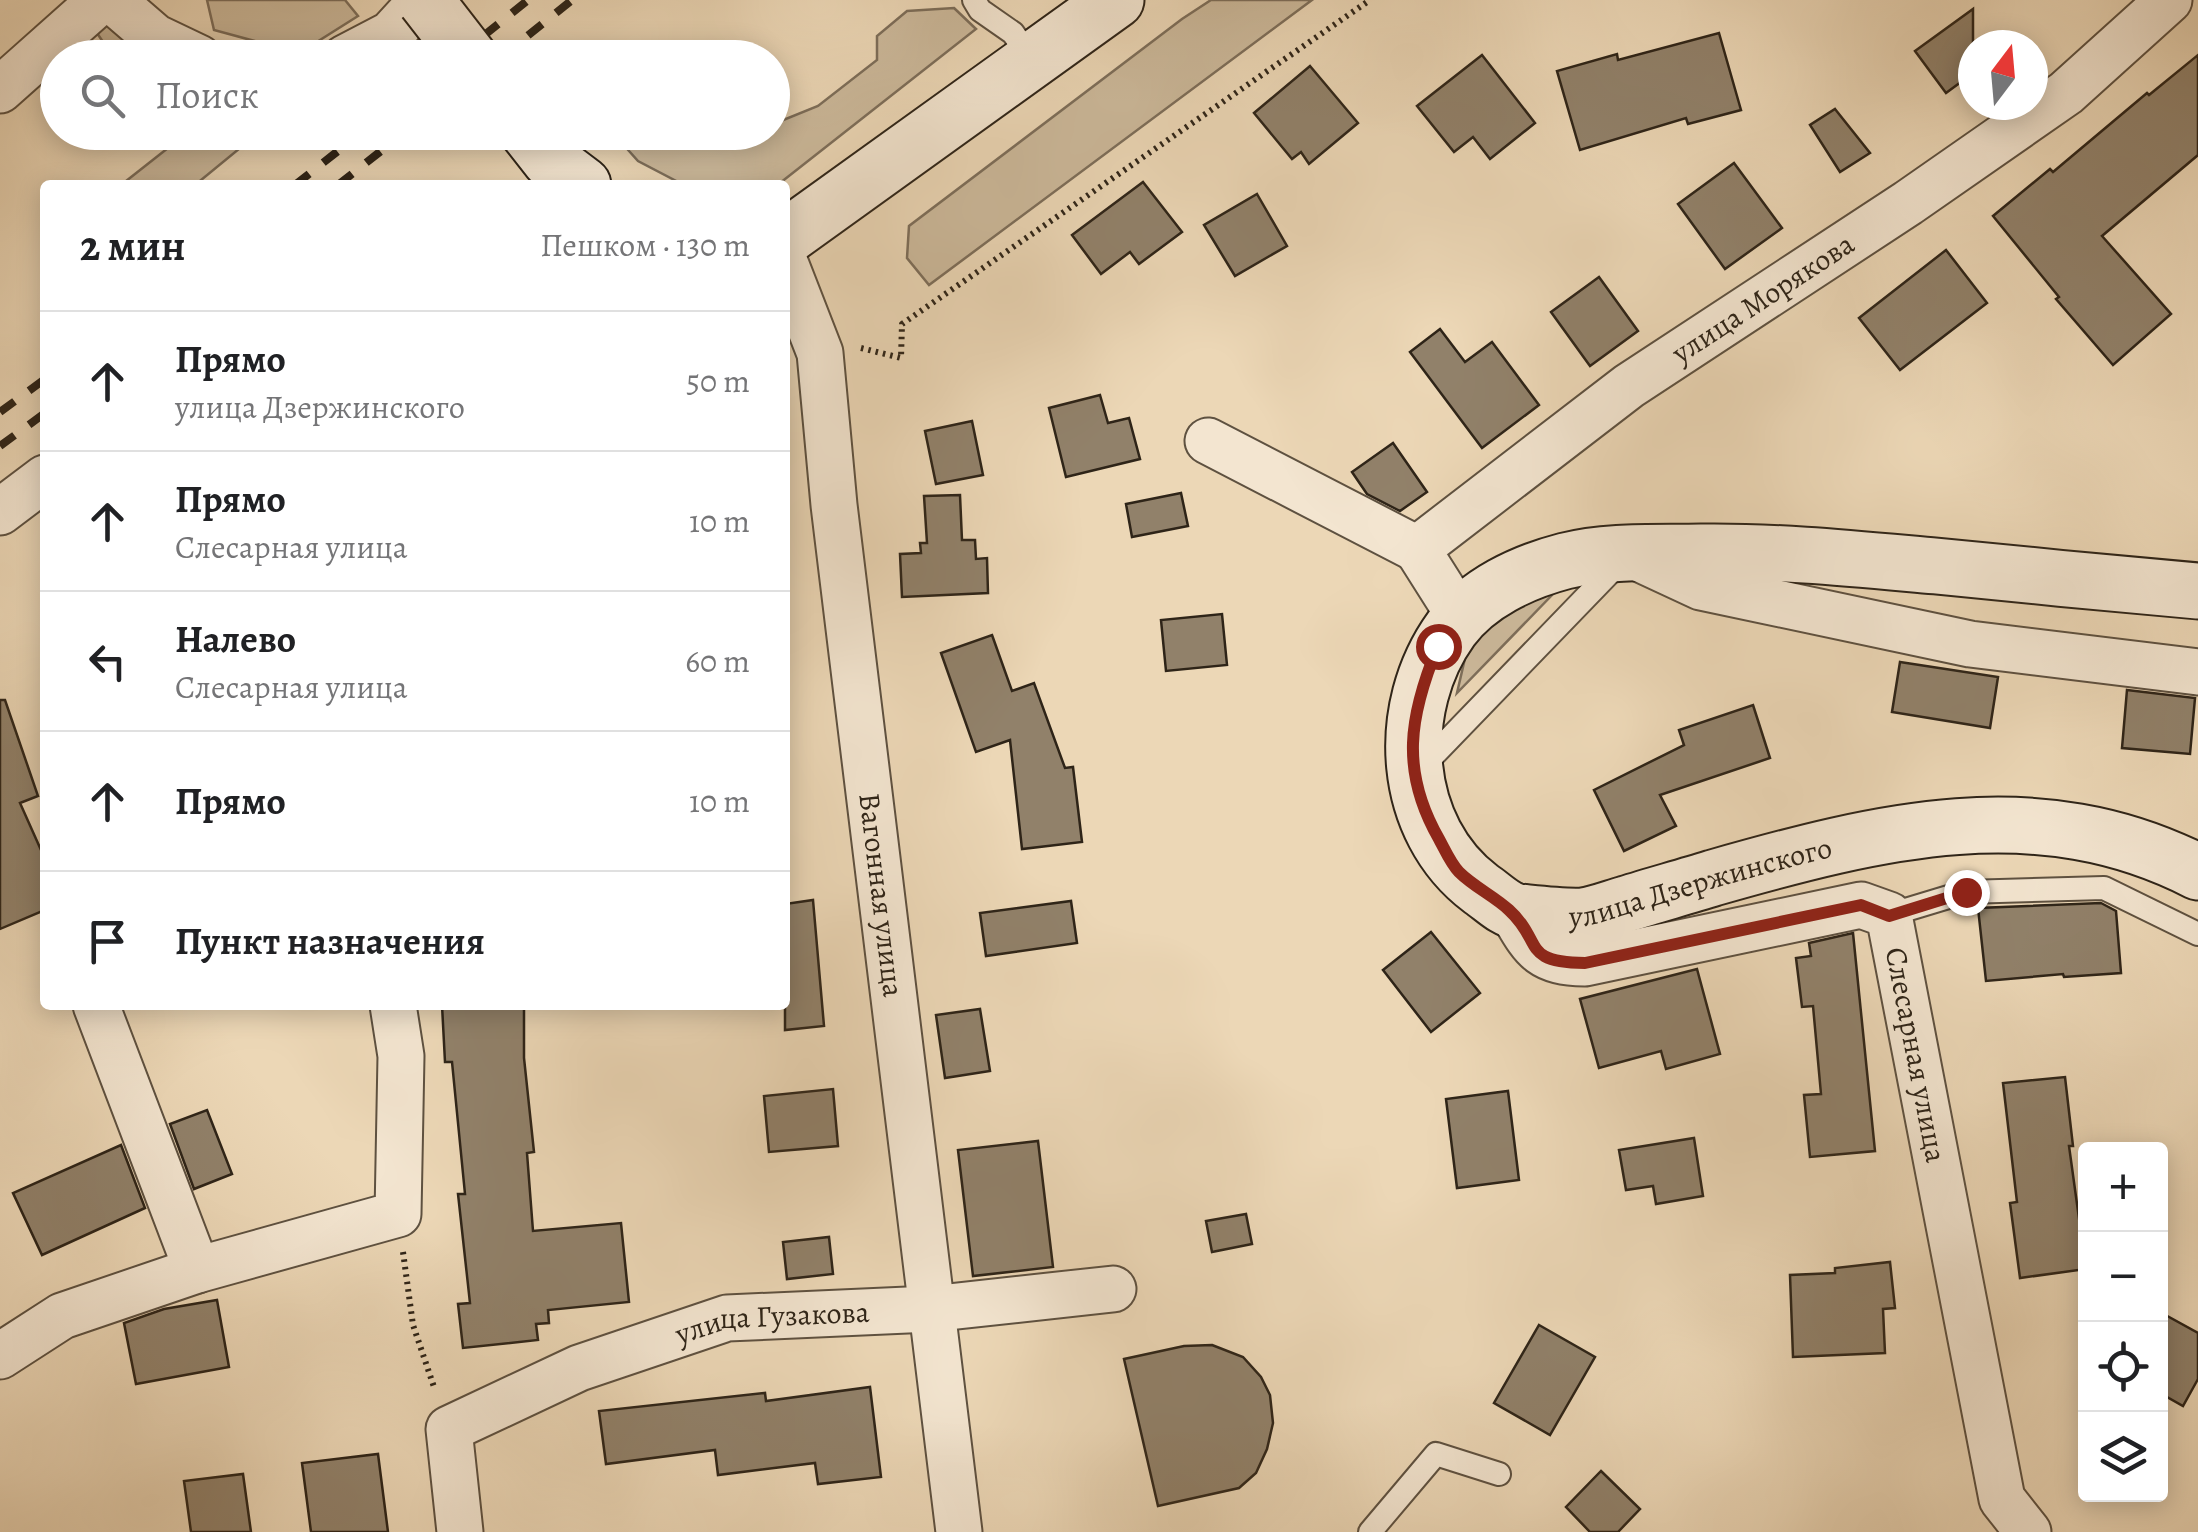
<!DOCTYPE html>
<html lang="ru">
<meta charset="utf-8">
<style>
body{margin:0;font-family:Alegreya,serif;background:#f2f2f2;color:#202124}
.controls{position:absolute;right:30px;bottom:30px;display:grid;overflow:hidden;border-radius:10px;box-shadow:0 5px 25px #0003}
.controls button{width:90px;height:90px;display:grid;place-items:center;padding:0;border:0;border-bottom:2px solid #e0e0e0;background:#fff;color:#202124;font:50px sans-serif}
.compass{position:absolute;left:1958px;top:30px;width:90px;height:90px;border-radius:50%;background:#fff;box-shadow:0 5px 25px #0003;rotate:16deg}
.stop{position:absolute;width:30px;height:30px;margin:-22px;border:8px solid #8f2418;border-radius:50%;background:#fff}
.stop.end{background:#8f2418;border-color:#fff;box-shadow:0 2px 10px #0008}
.list{margin:0;padding:0;list-style:none}
h2{display:flex;justify-content:space-between;align-items:center;height:130px;margin:0;padding:0 40px;font-size:42px}
h2 small{font-size:32px;font-weight:400;color:#757577}
.list li{display:grid;grid-template-columns:65px 1fr auto;gap:30px;align-items:center;box-sizing:border-box;height:140px;padding:0 40px;border-top:2px solid #e0e0e0}
.list b{display:block;font-size:38px;white-space:nowrap}
.list p{margin:0;font-size:32px;white-space:nowrap;color:#757577}
.list em{font-size:32px;font-style:normal;color:#757577}
.icon{flex:none;width:55px;height:55px;fill:none;stroke:currentColor;stroke-width:2;stroke-linecap:round;stroke-linejoin:round}
.map{position:relative;flex:none;width:2198px;height:1532px;overflow:hidden}
.search{position:absolute;background:#fff;box-shadow:0 5px 25px #0003;left:40px;top:40px;width:750px;height:110px;display:flex;align-items:center;gap:25px;box-sizing:border-box;padding:0 35px;border-radius:55px;color:#757577;font-size:38px}
.panel{position:absolute;background:#fff;box-shadow:0 5px 25px #0003;left:40px;top:180px;width:750px;height:830px;border-radius:10px}
.map>svg:first-child{display:block}
.green{fill:#ccb99b;stroke:#7d6e5a;stroke-width:2.5}
.building{fill:#91816a;stroke:#2e2418;stroke-width:2.5}
.lines{fill:none;stroke-linecap:round;stroke-linejoin:round}
.lane-casing{stroke:#5e5140;stroke-width:26}
.street-casing{stroke:#5e5140;stroke-width:49}
.secondary-casing{stroke:#2e2418;stroke-width:59}
.path{stroke:#2e2418;stroke-width:6;stroke-dasharray:2.5 5;stroke-linecap:butt}
.lane{stroke:#f3e5d0;stroke-width:22}
.street{stroke:#f3e5d0;stroke-width:45}
.secondary{stroke:#f3e5d0;stroke-width:55}
.rail{stroke:#2e2418;stroke-width:8;stroke-dasharray:18 18;stroke-linecap:butt}
.secondary-bridge-casing{stroke:#2e2418;stroke-width:59;stroke-linecap:butt}
.secondary-bridge{stroke:#f3e5d0;stroke-width:55}
.route{stroke:#8f2418;stroke-width:12}
.labels{text-anchor:middle;stroke-width:10;stroke-linejoin:round;paint-order:stroke}
.street-label{font-size:30px;fill:#2e2418;stroke:#f3e5d0}
</style>
<div class="map">
<svg width="2198" height="1532" viewBox="0 0 2198 1532">
<rect width="100%" height="100%" fill="#ecd7b6"/>
<filter id="stains"><feTurbulence type="fractalNoise" baseFrequency=".002" numOctaves="4"/><feColorMatrix values="0 0 0 0 .2 0 0 0 0 .09 0 0 0 0 .02 0 0 0 .5 -.17"/></filter>
<radialGradient id="worn" r=".72"><stop offset=".6" stop-color="#630" stop-opacity="0"/><stop offset="1" stop-color="#630" stop-opacity=".3"/></radialGradient>
<g class="green">
<path d="M207,0h138l13,16 -46,29 -35,2 -63,-17z"/>
<path d="M1211,0h101l-383,285 -22,-27 2,-32 273,-207z"/>
<path d="M954,8l22,21 -196,154 -96,2 -46,-24 -25,-28 159,-1 1,-12 3,3 42,-17 59,-46v-24l30,-25z"/>
<path d="M120,15l63,42h-70l-16,-24z"/>
<path d="M255,133l1,2 -61,50h-74l66,-52z"/>
<path d="M1555,592l-98,101 9,-39 33,-39z"/>
</g>
<g class="building">
<path d="M1973,9v64l-27,20 -31,-42z"/>
<path d="M1719,33l22,77 -53,14 -2,-6 -106,32 -23,-79 60,-17 1,6z"/>
<path d="M1482,55l53,68 -45,36 -17,-22 -19,15 -37,-46z"/>
<path d="M2198,55v100l-96,81 69,78 -58,51 -57,-66 3,-2 -66,-81 57,-47 3,3 94,-79 2,2z"/>
<path d="M1310,66l48,57 -49,41 -8,-12 -9,7 -38,-46z"/>
<path d="M1835,109l35,44 -30,19 -30,-47z"/>
<path d="M1734,163l48,65 -57,41 -47,-65z"/>
<path d="M1143,182l39,50 -43,32 -9,-12 -29,22 -29,-39z"/>
<path d="M1257,194l30,52 -52,30 -31,-51z"/>
<path d="M1946,250l41,53 -87,67 -41,-52z"/>
<path d="M1599,277l39,54 -48,35 -39,-54z"/>
<path d="M1440,329l25,33 27,-20 47,63 -57,43 -72,-96z"/>
<path d="M1100,395l8,28 21,-5 11,41 -74,18 -17,-69z"/>
<path d="M972,421l11,54 -47,9 -11,-53z"/>
<path d="M1393,443l34,49 -27,19 -33,-17 -15,-22z"/>
<path d="M1181,493l7,33 -56,11 -6,-33z"/>
<path d="M960,495l2,45h13l1,19 11,-1 1,35 -86,4 -2,-43 21,-1 -1,-10h7l-3,-47z"/>
<path d="M1222,614l5,51 -61,6 -5,-51z"/>
<path d="M992,635l20,56 22,-8 31,85 8,-1 9,75 -60,7 -12,-109 -34,12 -35,-99z"/>
<path d="M1900,662l98,15 -8,51 -98,-16z"/>
<path d="M2127,690l68,8 -5,56 -68,-6z"/>
<path d="M0,700h5l33,96 -18,7 25,56v51l-45,19z"/>
<path d="M1753,705l17,53 -110,37 16,31 -52,25 -30,-61 90,-45 -5,-15z"/>
<path d="M813,900l11,126 -39,4v-126z"/>
<path d="M1071,901l6,42 -91,13 -6,-43z"/>
<path d="M2101,903l15,8 5,62 -57,4 -1,-3 -77,7 -8,-73z"/>
<path d="M1431,932l49,61 -49,39 -48,-62z"/>
<path d="M1853,933l22,218 -65,6 -6,-62 17,-1 -8,-88 -11,1 -6,-49 15,-2 -2,-13z"/>
<path d="M1697,969l23,85 -54,15 -5,-18 -62,17 -19,-69z"/>
<path d="M442,1005h82v53l10,94 -7,1 6,78 88,-8 8,79 -81,8 1,13 -13,1 2,16 -75,8 -5,-44 12,-1 -12,-109h7l-13,-132h-7z"/>
<path d="M980,1009l10,62 -45,7 -9,-63z"/>
<path d="M2065,1077l8,69h-4l17,123 -66,9 -10,-75 7,-1 -14,-119z"/>
<path d="M833,1089l5,57 -69,6 -5,-56z"/>
<path d="M1508,1091l11,89 -62,8 -11,-89z"/>
<path d="M207,1110l25,64 -38,15 -24,-65z"/>
<path d="M1694,1138l9,58 -47,8 -3,-18 -27,4 -7,-40z"/>
<path d="M1038,1141l15,126 -80,9 -15,-126z"/>
<path d="M121,1145l24,63 -103,47 -29,-62z"/>
<path d="M1246,1214l6,30 -40,8 -6,-31z"/>
<path d="M829,1237l4,37 -46,5 -4,-37z"/>
<path d="M1890,1262l5,46 -12,1 2,44 -92,4 -3,-82 45,-2v-5z"/>
<path d="M217,1300l12,67 -93,17 -12,-61 40,-14z"/>
<path d="M2160,1312l38,21v46l-15,27 -23,-13z"/>
<path d="M1539,1325l56,32 -45,78 -56,-32z"/>
<path d="M1212,1345l31,12 18,20 9,18 3,28 -6,26 -11,24 -17,15 -81,18 -34,-147 60,-13z"/>
<path d="M870,1387l11,90 -63,7 -3,-21 -97,12 -3,-25 -109,14 -7,-53 166,-18 1,8z"/>
<path d="M378,1454l10,78h-77l-9,-69z"/>
<path d="M1601,1471l39,38 -22,23h-28l-24,-25z"/>
<path d="M243,1474l8,58h-60l-7,-51z"/>
</g>
<g class="lines">
<defs>
<g id="lane">
<path d="M974,0l6,10 33,23 20,29"/>
<path d="M1422,767l197,-204"/>
<path d="M1889,915l76,-23 139,-4 94,46"/>
<path d="M1370,1532l66,-78 63,20"/>
</g>
<g id="street">
<path d="M112,0l43,37 44,21"/>
<path d="M345,58l46,-24 31,-34"/>
<path d="M0,90l101,-90"/>
<path id="s1" d="M785,263l35,90 14,152 125,1027"/>
<path d="M1208,441l209,108"/>
<path d="M0,512l45,-34"/>
<path d="M1630,554l71,33 269,57 228,28"/>
<path id="s2" d="M1460,617l-43,-68 212,-163 279,-183 158,-110 103,-93"/>
<path id="s3" d="M1512,912c22,37 27,50 73,51l276,-58 28,10 113,584 26,33"/>
<path d="M96,1005l101,265"/>
<path d="M0,1356l62,-40 135,-46 201,-56 3,-158 -8,-51"/>
<path id="s4" d="M460,1532l-11,-103 130,-61 148,-50 203,-9 183,-20"/>
</g>
<g id="secondary">
<path d="M528,132l22,28 33,25"/>
<path d="M785,238l331,-238"/>
<path id="s5" d="M2198,591c-87,-8 -175,-16 -262,-25 -79,-7 -156,-15 -235,-14 -44,1 -92,-2 -136,9 -42,11 -88,32 -114,68 -57,79 -50,200 30,260 12,8 24,21 38,23 20,2 44,5 64,4 14,-2 29,-8 43,-12 29,-9 58,-17 87,-26 165,-47 325,-88 485,-6"/>
</g>
</defs>
<use href="#lane" class="lane-casing"/>
<use href="#street" class="street-casing"/>
<use href="#secondary" class="secondary-casing"/>
<g class="path">
<path d="M861,348l40,10 1,-34 468,-324"/>
<path d="M403,1252l10,73 22,65"/>
</g>
<use href="#lane" class="lane"/>
<use href="#street" class="street"/>
<use href="#secondary" class="secondary"/>
<g class="rail">
<path d="M456,58l72,-58"/>
<path d="M500,58l72,-58"/>
<path d="M295,185l67,-53"/>
<path d="M338,185l67,-53"/>
<path d="M0,412l45,-33"/>
<path d="M0,446l45,-33"/>
</g>
<defs>
<path id="secondary-bridge" d="M425,0l45,58"/>
</defs>
<use href="#secondary-bridge" class="secondary-bridge-casing"/>
<use href="#secondary-bridge" class="secondary-bridge"/>
</g>
<g class="lines">
<path class="route" d="M1438,646c-29,70 -38,125 1,193 6,11 12,25 20,33 15,15 35,24 50,38 35,32 11,52 76,53l276,-58 28,11 77,-24"/>
</g>
<g class="labels">
<g class="street-label">
<text dy="10" stroke="none"><textPath href="#s2" startOffset="508">улица Морякова</textPath></text>
<text dy="10" stroke="none"><textPath href="#s5" startOffset="1290">улица Дзержинского</textPath></text>
<text dy="10" stroke="none"><textPath href="#s1" startOffset="642">Вагонная улица</textPath></text>
<text dy="10" stroke="none"><textPath href="#s3" startOffset="550">Слесарная улица</textPath></text>
<text dy="10" stroke="none"><textPath href="#s4" startOffset="448">улица Гузакова</textPath></text>
</g>
</g>
<rect width="100%" height="100%" filter="url(#stains)"/>
<rect width="100%" height="100%" fill="url(#worn)"/>
</svg>
<div class="controls">
<button>+</button>
<button>−</button>
<button><svg class="icon" aria-label="locate" viewBox="0 0 24 24"><circle cx="12" cy="12" r="6"/><path d="M12 2v4M12 18v4M2 12h4M18 12h4"/></svg></button>
<button><svg class="icon" aria-label="layers" viewBox="0 0 24 24"><path d="M12 4l9 5-9 5-9-5zM3 14l9 5 9-5"/></svg></button>
</div>
<svg class="compass" viewBox="-18 -18 36 36"><path d="M0-13l5 13h-10z" fill="#e53935"/><path d="M0 13l5-13h-10z" fill="#757577"/></svg>
<div class="stop" style="left:1438px;top:646px"></div>
<div class="stop end" style="left:1966px;top:892px"></div>
<div class="search"><svg class="icon" aria-label="search" viewBox="0 0 24 24"><circle cx="10" cy="10" r="6"/><path d="M15 15l6 6"/></svg>Поиск</div>
<section class="panel">
<h2>2 мин<small>Пешком · 130 m</small></h2>
<ul class="list">
<li><svg class="icon" aria-label="ahead" viewBox="0 0 24 24"><path d="M12 20V5M6 11l6-6 6 6"/></svg><div><b>Прямо</b><p>улица Дзержинского</p></div><em>50 m</em></li>
<li><svg class="icon" aria-label="ahead" viewBox="0 0 24 24"><path d="M12 20V5M6 11l6-6 6 6"/></svg><div><b>Прямо</b><p>Слесарная улица</p></div><em>10 m</em></li>
<li><svg class="icon" aria-label="left" viewBox="0 0 24 24"><path d="M17 20v-9H6M10 6l-5 5 5 5"/></svg><div><b>Налево</b><p>Слесарная улица</p></div><em>60 m</em></li>
<li><svg class="icon" aria-label="ahead" viewBox="0 0 24 24"><path d="M12 20V5M6 11l6-6 6 6"/></svg><div><b>Прямо</b></div><em>10 m</em></li>
<li><svg class="icon" aria-label="arrive" viewBox="0 0 24 24"><path d="M6 21V4h12l-3 4 3 4H6"/></svg><div><b>Пункт назначения</b></div></li>
</ul>
</section>
</div>
